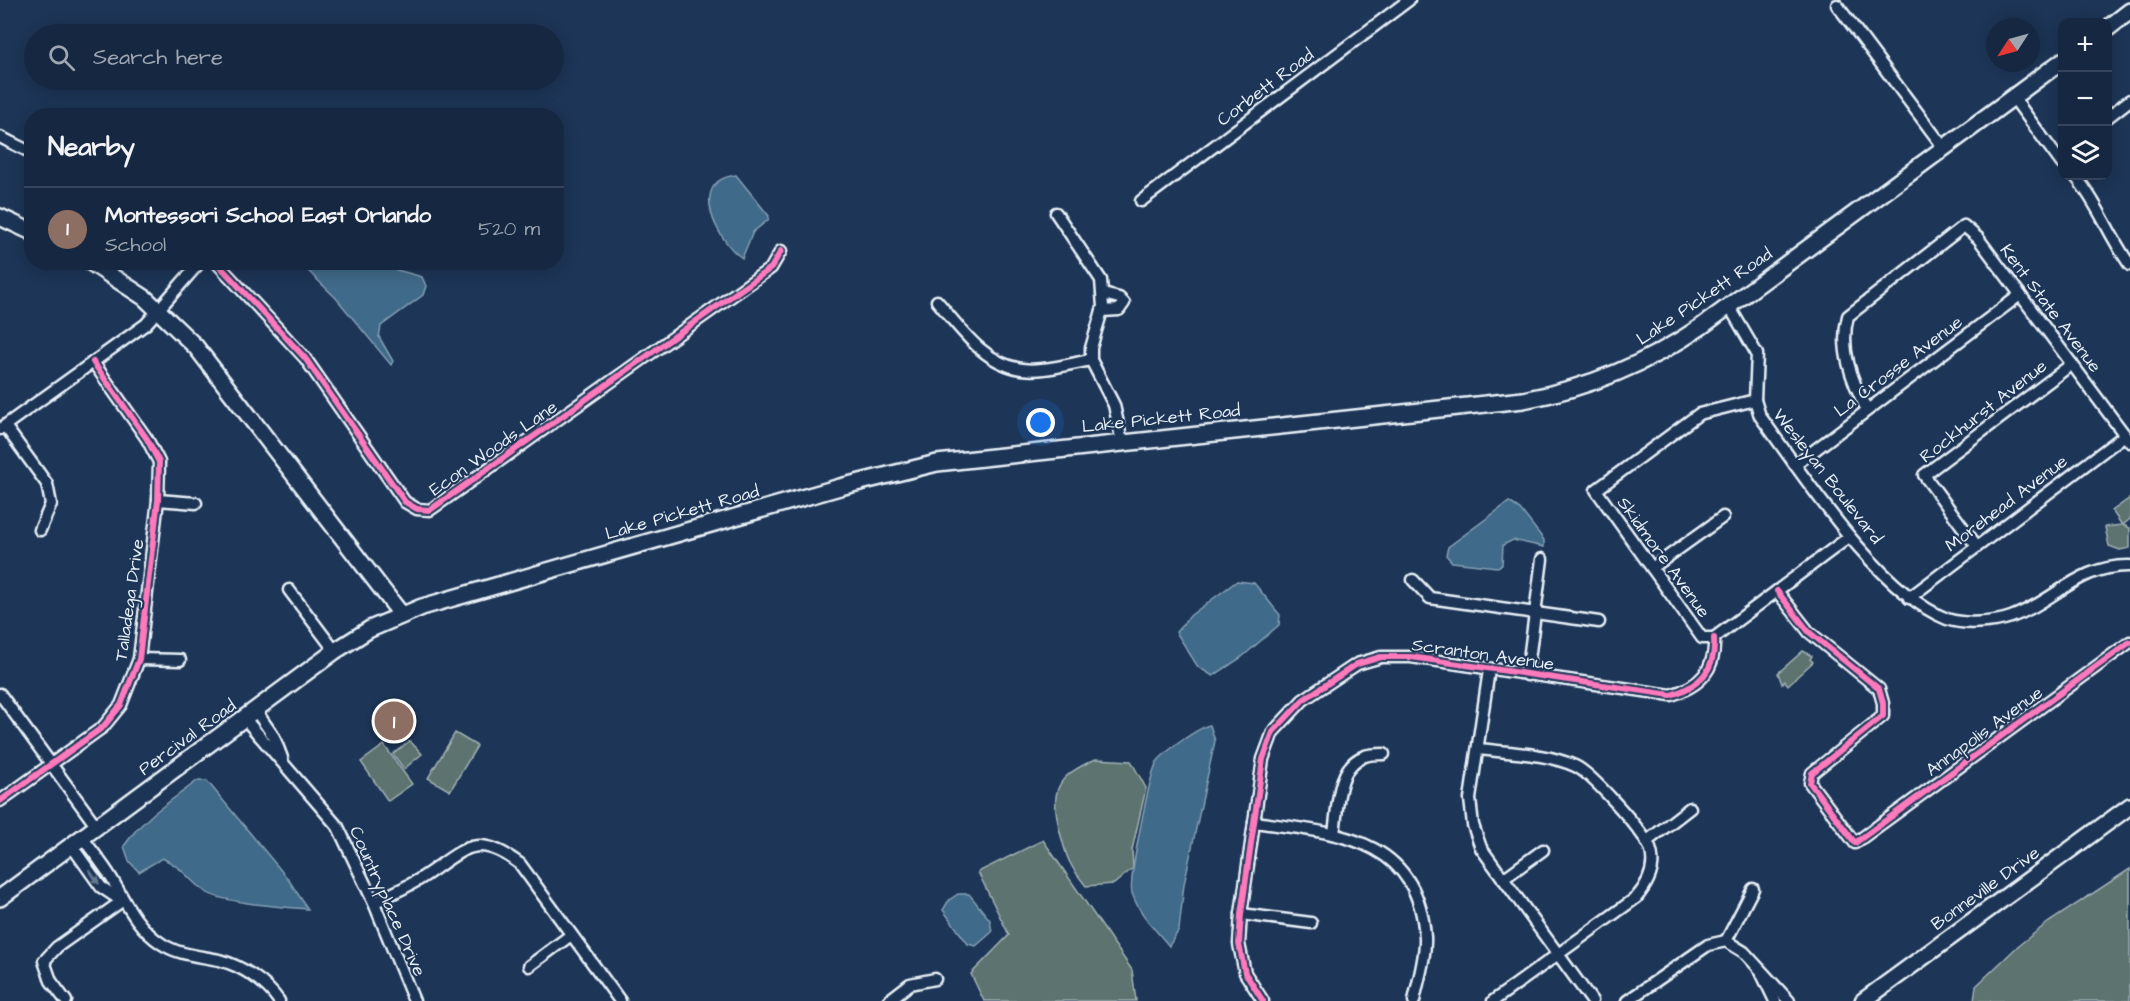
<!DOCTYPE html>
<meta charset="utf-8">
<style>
body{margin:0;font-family:"Architects Daughter",sans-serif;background:#23344c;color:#f1f3f6}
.controls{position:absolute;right:18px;top:18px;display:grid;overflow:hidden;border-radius:12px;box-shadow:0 3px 15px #0003}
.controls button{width:54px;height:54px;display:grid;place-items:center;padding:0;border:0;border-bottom:2px solid #35445a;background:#162841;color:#f1f3f6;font:30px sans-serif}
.compass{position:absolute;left:1986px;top:18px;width:54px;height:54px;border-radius:50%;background:#162841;box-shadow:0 3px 15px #0003;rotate:234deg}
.you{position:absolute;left:1041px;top:423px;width:21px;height:21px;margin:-15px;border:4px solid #fff;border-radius:50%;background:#1a73e8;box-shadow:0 0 0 9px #1a73e833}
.badge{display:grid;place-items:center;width:39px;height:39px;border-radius:50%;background:#ffd166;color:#fff;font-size:20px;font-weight:700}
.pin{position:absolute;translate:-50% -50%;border:3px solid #fff;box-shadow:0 2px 6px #0006}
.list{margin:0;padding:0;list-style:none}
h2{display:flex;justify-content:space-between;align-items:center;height:78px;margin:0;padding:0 24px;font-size:26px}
h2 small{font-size:20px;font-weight:400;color:#9ea6b1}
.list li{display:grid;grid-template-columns:39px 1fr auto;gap:18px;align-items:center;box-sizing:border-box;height:84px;padding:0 24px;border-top:2px solid #35445a}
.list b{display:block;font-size:22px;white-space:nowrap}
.list p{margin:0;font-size:20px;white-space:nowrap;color:#9ea6b1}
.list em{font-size:20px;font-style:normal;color:#9ea6b1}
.icon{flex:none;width:33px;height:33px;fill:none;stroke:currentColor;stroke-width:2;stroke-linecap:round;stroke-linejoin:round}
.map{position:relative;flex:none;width:2130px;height:1001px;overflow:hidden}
.search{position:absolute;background:#162841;box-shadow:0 3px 15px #0003;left:24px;top:24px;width:540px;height:66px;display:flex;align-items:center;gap:15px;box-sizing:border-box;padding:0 21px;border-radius:33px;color:#9ea6b1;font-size:22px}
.panel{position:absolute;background:#162841;box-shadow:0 3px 15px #0003;left:24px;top:108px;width:540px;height:162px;border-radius:24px}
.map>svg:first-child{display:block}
.green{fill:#5b736f;stroke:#a2b2b4;stroke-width:1.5}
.water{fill:#416a89;stroke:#84a0b5;stroke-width:1.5}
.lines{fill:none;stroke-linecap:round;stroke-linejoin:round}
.street-casing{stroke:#e8f1f8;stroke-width:15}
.secondary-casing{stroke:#e8f1f8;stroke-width:20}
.street{stroke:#1d3557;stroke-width:10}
.secondary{stroke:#1d3557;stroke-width:15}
.cycleway-casing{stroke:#1d3557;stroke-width:10}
.cycleway{stroke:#fd7abc;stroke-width:6}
.oneway{fill:#64778f}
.labels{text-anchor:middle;stroke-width:4.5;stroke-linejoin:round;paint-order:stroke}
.street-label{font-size:18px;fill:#e8f1f8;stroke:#1d3557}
</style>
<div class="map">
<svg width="2130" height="1001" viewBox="0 0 2130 1001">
<rect width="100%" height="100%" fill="#1d3557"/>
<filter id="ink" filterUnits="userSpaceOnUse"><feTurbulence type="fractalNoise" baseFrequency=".0167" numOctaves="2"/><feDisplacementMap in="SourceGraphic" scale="12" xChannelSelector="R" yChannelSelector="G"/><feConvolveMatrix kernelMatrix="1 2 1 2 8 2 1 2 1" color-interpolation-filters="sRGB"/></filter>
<g filter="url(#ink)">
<g class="green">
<path d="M2130,498v21l-7,6 7,3v20l-10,2 -11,-4 -4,-19 17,-2 -10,-14z"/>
<path d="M1803,651l9,5 -2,3 3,3 -25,23 -3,-4 -3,3 -4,-11z"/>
<path d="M455,733l22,13 -27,45 -22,-13z"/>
<path d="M410,741l12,13 -18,15 -11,-15z"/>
<path d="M384,745l28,39 -24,17 -27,-39z"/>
<path d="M1096,759l35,2 15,27 -14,62 1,18 -19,16 -28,2c-17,-21 -19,-27 -26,-54 -10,-42 -5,-55 36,-73z"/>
<path d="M1043,840l89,130 4,31h-152l-13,-27 38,-39 -31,-63z"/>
<path d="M2130,869v132h-156l2,-15 43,-41 30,-23z"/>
</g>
<g class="water">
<path d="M736,175l33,41 -1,4 -15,12 -11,26c-24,-16 -56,-77 -6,-83z"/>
<path d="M300,263h72l50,14 4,9 -3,9 -42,31 -2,11 14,24 -2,4 -55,-67z"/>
<path d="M1509,502l11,7 24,31v7l-31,-7 -10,5 -1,20 -5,2 -45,-5 -6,-7 2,-8z"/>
<path d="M1237,581l17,2 26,32 -1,10 -37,32 -29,19 -15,-9 -22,-35 15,-17z"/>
<path d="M1210,725l5,16 -31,143 -5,46 -10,16c-14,-17 -30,-32 -37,-53 -4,-11 18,-120 25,-131 7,-10 42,-35 53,-37z"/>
<path d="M197,781h10l81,98 20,30c-22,-2 -86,-6 -102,-17 -18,-11 -20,-23 -44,-34l-23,14 -10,-11 -5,-15 12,-16 18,-17z"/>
<path d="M958,894h11l21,26 2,12 -16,14 -8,-2 -25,-34 6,-10z"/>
</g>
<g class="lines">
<defs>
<g id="street">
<path d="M1837,5l107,143"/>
<path d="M2013,97l49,67"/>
<path d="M2108,117l22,-17"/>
<path d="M0,137l32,16"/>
<path d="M2075,176c23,27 34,60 55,89"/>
<path d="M1141,201l268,-201"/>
<path d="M1056,213l45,67 2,27 -12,41v12l23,45 8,37"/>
<path d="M216,262l89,96 100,144 12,7 13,1 341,-242 10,-17"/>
<path d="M937,301c23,27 47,63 85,68 21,3 47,-5 69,-9"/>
<path d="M1729,306l28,48 -2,46 5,16c44,60 118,176 187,203 16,6 47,4 64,-2 45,-16 67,-52 119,-51"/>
<path d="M1102,311l17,-1 5,-7 -5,-5 -16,-4"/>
<path d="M1867,410c-15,-29 -28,-61 -19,-94l116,-90 14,12 152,204"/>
<path d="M5,426l42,58 4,20 -11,26"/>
<path d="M0,429l146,-105 54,-62"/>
<path d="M1795,465l225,-170"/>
<path d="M158,500l38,3"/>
<path d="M1976,545l-52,-70 148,-111"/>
<path d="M1652,568l71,-51"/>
<path d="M1413,580l17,18 169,24"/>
<path d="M289,590l46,61"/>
<path d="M1777,591l32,41 70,57 4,14v13l-71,57 -2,10 45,60 275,-201"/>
<path d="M1909,598l216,-163"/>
<path d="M1714,638h-12l-106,-148 103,-76 56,-14"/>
<path d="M1714,638l135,-101"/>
<path d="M139,659l41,1"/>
<path d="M1489,670l-19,129 3,26 8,23 111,153"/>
<path d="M1527,675l15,-116"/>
<path d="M0,694l97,133"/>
<path d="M256,711l18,26 8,21"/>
<path d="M245,719l93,108 36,76 40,98"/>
<path d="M1479,749c32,4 67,4 96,17 16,7 68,65 75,82 7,19 -2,36 -14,50l-143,103"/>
<path d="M0,801l103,-74 18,-22 18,-46 19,-159 1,-38 -12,-23 -54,-77"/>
<path d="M1254,822c79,11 164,13 171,115 1,20 -7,44 -11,64"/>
<path d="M1334,833c4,-24 2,-68 31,-77 5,-2 13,-2 19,-2"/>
<path d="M82,837c10,14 21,27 30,42 14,24 25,49 50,65 17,11 38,12 57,16 23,6 47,22 60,41"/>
<path d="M1646,842l44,-34"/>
<path d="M71,845l30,42 21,14"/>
<path d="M1503,879l40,-29"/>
<path d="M374,903c16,-9 34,-16 49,-26 41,-27 52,-47 97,-13l100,137"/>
<path d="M1241,914l70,9"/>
<path d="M1726,941l27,-52"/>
<path d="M529,966l42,-31"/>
<path d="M1762,974l13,27"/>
<path d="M66,1001l-15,-20 -7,-20 13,-14 65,-46"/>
<path d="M888,1001l22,-17 25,-5"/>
<path d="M1263,1001l-18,-28 -6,-29 2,-30 22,-155 10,-27 30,-32 54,-36 24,-7h30l260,38c29,-9 45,-25 43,-57"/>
<path d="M1627,1001l81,-56 18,-4 18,11 45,49"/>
</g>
<g id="secondary">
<path d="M2108,28l22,-17"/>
<path d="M0,217l32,15"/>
<path d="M90,262l55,36 51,49 205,267"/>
<path d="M0,898l335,-247 35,-22 52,-22 418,-120 97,-24 586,-63c66,-12 124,-36 179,-74l360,-265"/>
<path d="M1863,1001l267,-195"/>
</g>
</defs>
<use href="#street" class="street-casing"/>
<use href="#secondary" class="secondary-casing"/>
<use href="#street" class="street"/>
<use href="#secondary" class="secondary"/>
<defs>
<g id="cycleway">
<path d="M216,262l89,96 100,144 12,7 13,1 341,-242 10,-17"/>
<path d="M1777,591l32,41 70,57 4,14v13l-71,57 -2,10 45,60 275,-201"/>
<path d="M0,801l103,-74 18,-22 18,-46 19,-159 1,-38 -12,-23 -54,-77"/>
<path d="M1263,1001l-18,-28 -6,-29 2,-30 22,-155 10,-27 30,-32 54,-36 24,-7h30l260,38c29,-9 45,-25 43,-57"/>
</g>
</defs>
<use href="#cycleway" class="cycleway-casing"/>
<use href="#cycleway" class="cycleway"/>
</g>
<defs><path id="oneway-solid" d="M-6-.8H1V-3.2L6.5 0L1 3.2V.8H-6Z" transform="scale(1.5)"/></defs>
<use class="oneway" href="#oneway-solid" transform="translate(94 877) rotate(55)"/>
</g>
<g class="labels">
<g class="street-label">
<text transform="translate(1265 87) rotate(-37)" y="6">Corbett Road</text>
<text transform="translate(1704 296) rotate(-34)" y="6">Lake Pickett Road</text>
<text transform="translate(2051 308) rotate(53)" y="6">Kent State Avenue</text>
<text transform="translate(1898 366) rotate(-37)" y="6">La Crosse Avenue</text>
<text transform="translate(1983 411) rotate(-38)" y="6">Rockhurst Avenue</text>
<text transform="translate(1161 418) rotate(-6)" y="6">Lake Pickett Road</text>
<text transform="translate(493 448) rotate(-35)" y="6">Econ Woods Lane</text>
<text transform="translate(1828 476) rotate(52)" y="6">Wesleyan Boulevard</text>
<text transform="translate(2006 503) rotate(-37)" y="6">Morehead Avenue</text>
<text transform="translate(682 512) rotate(-16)" y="6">Lake Pickett Road</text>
<text transform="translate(1664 557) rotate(54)" y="6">Skidmore Avenue</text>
<text transform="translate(129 600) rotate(-82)" y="6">Talladega Drive</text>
<text transform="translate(1483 654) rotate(8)" y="6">Scranton Avenue</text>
<text transform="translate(1984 731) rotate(-36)" y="6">Annapolis Avenue</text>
<text transform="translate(187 737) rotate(-36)" y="6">Percival Road</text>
<text transform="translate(1985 888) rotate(-36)" y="6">Bonneville Drive</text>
<text transform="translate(388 901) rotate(66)" y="6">Countryplace Drive</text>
</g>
</g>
</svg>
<div class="controls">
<button>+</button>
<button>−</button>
<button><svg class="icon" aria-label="layers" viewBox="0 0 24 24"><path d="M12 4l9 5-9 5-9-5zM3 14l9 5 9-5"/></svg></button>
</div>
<svg class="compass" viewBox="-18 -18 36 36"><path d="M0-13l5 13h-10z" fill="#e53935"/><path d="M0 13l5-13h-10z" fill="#9ea6b1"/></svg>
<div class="you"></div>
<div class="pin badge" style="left:394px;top:721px;background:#8d6e63">1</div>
<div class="search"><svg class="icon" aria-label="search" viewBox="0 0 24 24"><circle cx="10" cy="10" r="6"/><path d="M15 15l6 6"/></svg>Search here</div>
<section class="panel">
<h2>Nearby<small></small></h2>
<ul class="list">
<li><span class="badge" style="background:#8d6e63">1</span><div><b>Montessori School East Orlando</b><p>School</p></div><em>520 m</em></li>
</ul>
</section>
</div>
